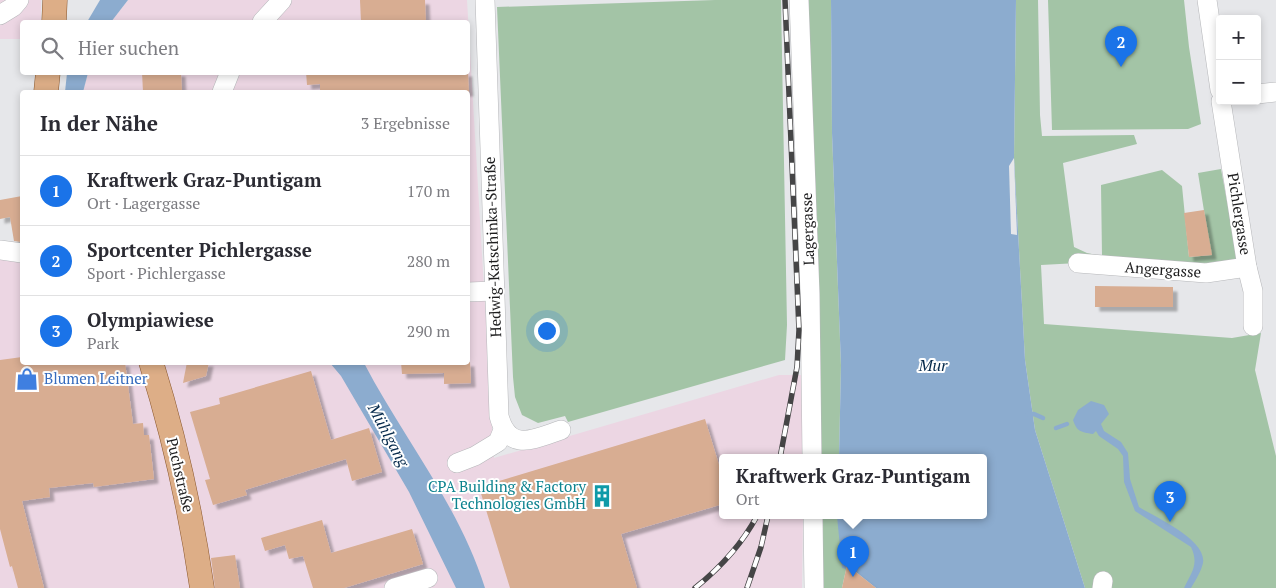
<!DOCTYPE html>
<html lang="de">
<meta charset="utf-8">
<style>
body{margin:0;font-family:"PT Serif",serif;background:#f2f2f3;color:#2b2b33}
.controls{position:absolute;right:15px;top:15px;display:grid;overflow:hidden;border-radius:5px;box-shadow:0 2px 8px #0003}
.controls button{width:45px;height:45px;display:grid;place-items:center;padding:0;border:0;border-bottom:1px solid #e1e1e2;background:#fff;color:#2b2b33;font:25px sans-serif}
.you{position:absolute;left:546px;top:330px;width:18px;height:18px;margin:-12px;border:4px solid #fff;border-radius:50%;background:#1a73e8;box-shadow:0 0 0 8px #1a73e833}
.badge{display:grid;place-items:center;width:32px;height:32px;border-radius:50%;background:#1a73e8;color:#fff;font-size:16px;font-weight:700}
.pin{position:absolute;translate:-50% -41px;filter:drop-shadow(0 1px 2px #0008)}
.pin::after{content:'';position:absolute;top:26px;width:18px;height:15px;background:inherit;clip-path:polygon(0 0,100% 0,50% 100%)}
.popup{position:absolute;left:719px;top:454px;width:268px;height:65px;box-sizing:border-box;display:grid;place-content:center;border-radius:5px;background:#fff;filter:drop-shadow(0 1px 4px #0005);font-size:16px;white-space:nowrap;color:#7c7c81}
.popup b{font-size:19px;color:#2b2b33}
.popup::after{content:'';position:absolute;left:50%;top:100%;margin-left:-10px;border:10px solid transparent;border-top-color:#fff}
.list{margin:0;padding:0;list-style:none}
h2{display:flex;justify-content:space-between;align-items:center;height:65px;margin:0;padding:0 20px;font-size:21px}
h2 small{font-size:16px;font-weight:400;color:#7c7c81}
.list li{display:grid;grid-template-columns:32px 1fr auto;gap:15px;align-items:center;box-sizing:border-box;height:70px;padding:0 20px;border-top:1px solid #e1e1e2}
.list b{display:block;font-size:19px;white-space:nowrap}
.list p{margin:0;font-size:16px;white-space:nowrap;color:#7c7c81}
.list em{font-size:16px;font-style:normal;color:#7c7c81}
.icon{flex:none;width:28px;height:28px;fill:none;stroke:currentColor;stroke-width:2;stroke-linecap:round;stroke-linejoin:round}
.map{position:relative;flex:none;width:1276px;height:588px;overflow:hidden}
.search{position:absolute;background:#fff;box-shadow:0 2px 8px #0003;left:20px;top:20px;width:450px;height:55px;display:flex;align-items:center;gap:12px;box-sizing:border-box;padding:0 18px;border-radius:5px;color:#7c7c81;font-size:19px}
.panel{position:absolute;background:#fff;box-shadow:0 2px 8px #0003;left:20px;top:90px;width:450px;height:275px;border-radius:5px}
.map>svg:first-child{display:block}
.commercial{fill:#ecd6e3}
.green{fill:#a3c4a6}
.water{fill:#8caccf}
.pier{fill:#e6e7ea}
.lines{fill:none;stroke-linecap:round;stroke-linejoin:round}
.stream{stroke:#8caccf;stroke-width:4.5}
.building{fill:#d8ad92;filter:url(#shadow)}
.minor-casing{stroke:#b6b7ba;stroke-width:20}
.major-casing{stroke:#8b582e;stroke-width:25}
.minor{stroke:#fff;stroke-width:19}
.major{stroke:#ddae87;stroke-width:24}
.rail-casing{stroke:#454546;stroke-width:5.5}
.rail{stroke:#fff;stroke-width:4;stroke-dasharray:11;stroke-linecap:butt}
.labels{text-anchor:middle;stroke-width:4;stroke-linejoin:round;paint-order:stroke}
.street-label{font-size:15px;fill:#1d1d1e;stroke:#fff}
.shop-label{font-size:15px;fill:#366cbe;stroke:#fff;text-anchor:start}
.culture-label{font-size:15px;fill:#0d838f;stroke:#fff;text-anchor:end}
.water-label{font-size:16px;font-style:italic;fill:#062a4c;stroke:#fff}
</style>
<div class="map">
<svg width="1276" height="588" viewBox="0 0 1276 588">
<defs>
<filter id="shadow"><feDropShadow dx="4.5" dy="4.5" stdDeviation="1" flood-color="#0004"/></filter>
</defs>
<rect width="100%" height="100%" fill="#e6e7ea"/>
<g class="commercial">
<path d="M0,0h41v22h-19v17h-22z"/>
<path d="M128,0h339l27,458 285,-83h26l-1,83h-81v58h80l-1,72h-802v-341l22,4v111h446v-270h-385l5,-19 380,-1v-50h-357z"/>
</g>
<g class="green">
<path d="M715,0h66l6,325 -2,35 -217,62 -3,-6 -27,7 -16,-8 -7,-18 -2,-20 -16,-370z"/>
<path d="M807,0h24l1,133 9,232 -2,93h-19z"/>
<path d="M1016,0h22l2,115 2,21 92,-1 3,9 -74,19 11,84 13,6 15,3 -1,-71 61,-15 20,16 7,71 22,-2 -13,-82 23,-4 17,92 9,6 -169,-4 -37,2 3,59 188,14 29,-5 -6,37 21,86v132h-191l-50,-158 -10,-70 -11,-202z"/>
<path d="M1048,0h136l5,47 12,77 -13,5 -136,1z"/>
<path d="M821,516h23l3,49 -5,23h-19z"/>
</g>
<g class="water">
<path d="M100,0h28l-17,22h-24z"/>
<path d="M831,0h185l-2,158 11,202 10,70 50,158h-209l-29,-23 -1,4 -4,-1 -5,-52h146v-58h-144l2,-93 -9,-232z"/>
<path d="M67,73h21l-5,19h-18z"/>
<path d="M330,363h34c39,75 95,142 121,225h-29l-47,-96 -68,-116z"/>
<path d="M1091,401l13,4 5,9 -8,10 3,7 17,11 7,11 2,26 9,28c18,11 68,33 64,56 -2,9 -8,18 -12,25h-7c8,-16 15,-24 7,-41l-56,-36 -11,-29 -1,-26 -5,-7 -19,-13 -3,-5 -3,3c-12,-2 -16,-2 -20,-14l5,-10z"/>
</g>
<path class="pier" d="M1014,158l3,77 -6,-1 -2,-68z"/>
<g class="lines">
<g class="stream">
<path d="M1028,414h6l9,4"/>
<path d="M1056,428l11,-4"/>
</g>
</g>
<g class="building">
<path d="M360,0h65l1,22h-65z"/>
<path d="M142,72h39l1,20h-39z"/>
<path d="M306,72h162l1,20h-149v-8l-13,1z"/>
<path d="M22,196v46l-8,-1 -4,-24 -10,2v-19z"/>
<path d="M1204,210l8,45 -23,2 -5,-44z"/>
<path d="M1095,286l78,1v20h-78z"/>
<path d="M22,357v5h103l8,62 10,-1 1,12h5l5,44 -60,8 -1,-4 -44,5 1,9 -28,4 22,87h-26l-6,-22 -2,1 -10,-38v-169z"/>
<path d="M187,362h22l-3,14 -23,7z"/>
<path d="M401,362h69l1,21 -27,1v-11l-42,1z"/>
<path d="M311,371l20,69 38,-12 13,44 -30,9 -6,-22 -101,31 2,5 -34,10 -8,-25 5,-1 -20,-67 30,-8 -1,-6z"/>
<path d="M705,419l18,59v26l-102,30 16,54h-127l-31,-101z"/>
<path d="M322,520l9,33 81,-24 11,35 -79,24h-31l-10,-32 -14,3 -4,-14 -20,6 -4,-13z"/>
<path d="M235,555l5,33h-25l-4,-30z"/>
<path d="M847,565l29,23h-34z"/>
</g>
<g class="lines">
<defs>
<g id="minor">
<path d="M485,0l14,416c10,37 35,23 62,14"/>
<path d="M799,0l11,294 2,164"/>
<path d="M1207,0l13,90"/>
<path d="M0,15l13,-8 6,-7"/>
<path d="M262,22l20,-22"/>
<path d="M222,92l8,-20"/>
<path d="M1257,94l19,-2"/>
<path d="M1221,101l26,166 6,24v35"/>
<path d="M0,250l22,3"/>
<path d="M1078,263l128,10 41,-6"/>
<path d="M468,292l26,-1"/>
<path d="M457,463l18,-7 23,-14 5,-12"/>
<path d="M813,516l1,72"/>
<path d="M394,588l34,-10"/>
<path d="M1102,588l1,-7"/>
</g>
<g id="major">
<path d="M54,22l1,-22"/>
<path d="M46,92l2,-20"/>
<path d="M151,362c23,74 40,150 51,226"/>
</g>
</defs>
<use href="#minor" class="minor-casing"/>
<use href="#major" class="major-casing"/>
<use href="#minor" class="minor"/>
<use href="#major" class="major"/>
<defs>
<g id="rail">
<path d="M780,458l17,-91 2,-37 -14,-330"/>
<path d="M695,588c25,-20 47,-44 62,-72"/>
<path d="M747,588l14,-41 7,-31"/>
</g>
</defs>
<use href="#rail" class="rail-casing"/>
<use href="#rail" class="rail"/>
</g>
<defs>
<symbol id="shop-bare" viewBox="-9 -9 18 18"><path d="M-5-2.5h2.3a2.7 3.5 0 0 1 5.4 0H5L5.5 6h-11ZM-1.5-2.5h3a1.5 2.3 0 0 0-3 0Z" fill="#3f7fe0" stroke="#fff" stroke-width="2.5" paint-order="stroke"/></symbol>
<symbol id="building-bare" viewBox="-9 -9 18 18"><path d="M-4-6H4V6H1V3H-1V6H-4ZM-2.5-4.3h1.7v1.8h-1.7ZM.8-4.3h1.7v1.8H.8ZM-2.5-1h1.7V.8h-1.7ZM.8-1h1.7V.8H.8Z" fill="#0f9aa8" stroke="#fff" stroke-width="2.5" paint-order="stroke"/></symbol>
</defs>
<g fill-rule="evenodd">
<use href="#shop-bare" x="11" y="363" width="32" height="32"/>
<use href="#building-bare" x="586" y="480" width="32" height="32"/>
</g>
<g class="labels">
<g class="street-label">
<text transform="translate(1239 214) rotate(81)" y="5">Pichlergasse</text>
<text transform="translate(808 229) rotate(-92)" y="5">Lagergasse</text>
<text transform="translate(493 247) rotate(-92)" y="5">Hedwig-Katschinka-Straße</text>
<text transform="translate(1163 270) rotate(4)" y="5">Angergasse</text>
<text transform="translate(180 475) rotate(77)" y="5">Puchstraße</text>
</g>
<g class="shop-label">
<text x="44" y="384">Blumen Leitner</text>
</g>
<g class="culture-label">
<text x="586" y="492">CPA Building &amp; Factory<tspan x="586" dy="17">Technologies GmbH</tspan></text>
</g>
<g class="water-label">
<text x="933" y="371">Mur</text>
<text transform="translate(389 435) rotate(62)" y="6">Mühlgang</text>
</g>
</g>
</svg>
<div class="controls">
<button>+</button>
<button>−</button>
</div>
<div class="you"></div>
<div class="pin badge" style="left:853px;top:577px">1</div>
<div class="popup"><b>Kraftwerk Graz-Puntigam</b>Ort</div>
<div class="pin badge" style="left:1121px;top:67px">2</div>
<div class="pin badge" style="left:1170px;top:522px">3</div>
<div class="search"><svg class="icon" aria-label="search" viewBox="0 0 24 24"><circle cx="10" cy="10" r="6"/><path d="M15 15l6 6"/></svg>Hier suchen</div>
<section class="panel">
<h2>In der Nähe<small>3 Ergebnisse</small></h2>
<ul class="list">
<li><span class="badge">1</span><div><b>Kraftwerk Graz-Puntigam</b><p>Ort · Lagergasse</p></div><em>170 m</em></li>
<li><span class="badge">2</span><div><b>Sportcenter Pichlergasse</b><p>Sport · Pichlergasse</p></div><em>280 m</em></li>
<li><span class="badge">3</span><div><b>Olympiawiese</b><p>Park</p></div><em>290 m</em></li>
</ul>
</section>
</div>
